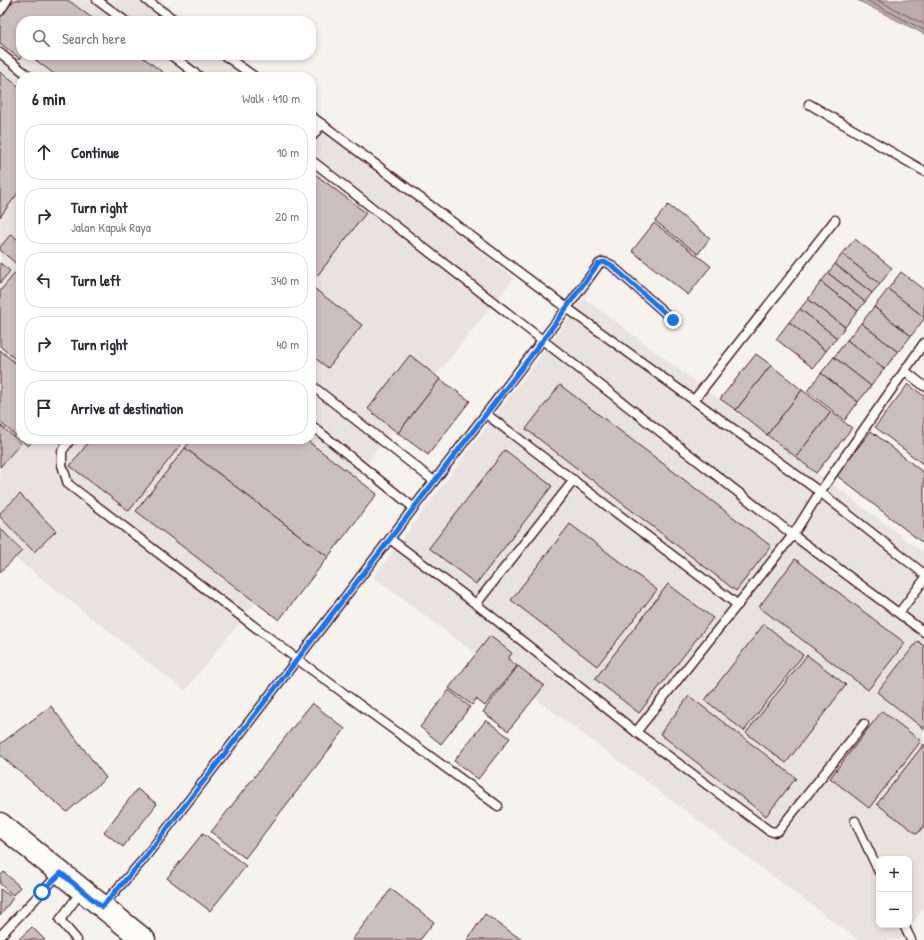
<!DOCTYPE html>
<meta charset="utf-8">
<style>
body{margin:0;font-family:"Patrick Hand",sans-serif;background:#f7f7f7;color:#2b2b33}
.controls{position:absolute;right:12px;bottom:12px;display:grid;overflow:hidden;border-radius:8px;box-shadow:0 2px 6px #0003}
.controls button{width:36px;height:36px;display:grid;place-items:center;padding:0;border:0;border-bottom:1px solid #e1e1e2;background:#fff;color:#2b2b33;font:20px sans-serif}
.stop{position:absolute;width:12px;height:12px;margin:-9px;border:3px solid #1a73e8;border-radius:50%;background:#fff}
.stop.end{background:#1a73e8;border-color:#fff;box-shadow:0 1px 4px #0008}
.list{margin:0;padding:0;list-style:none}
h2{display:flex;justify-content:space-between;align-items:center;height:52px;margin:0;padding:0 16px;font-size:17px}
h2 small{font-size:13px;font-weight:400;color:#7c7c81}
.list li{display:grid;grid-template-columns:26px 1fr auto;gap:12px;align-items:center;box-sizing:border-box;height:56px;margin:0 8px 8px;padding:0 8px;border:1px solid #e1e1e2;border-radius:16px}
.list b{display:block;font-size:15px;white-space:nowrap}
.list p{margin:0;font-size:13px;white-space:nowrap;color:#7c7c81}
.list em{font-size:13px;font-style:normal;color:#7c7c81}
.icon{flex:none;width:22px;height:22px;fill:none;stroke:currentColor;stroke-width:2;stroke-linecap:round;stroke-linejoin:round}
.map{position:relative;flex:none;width:924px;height:940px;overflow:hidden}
.search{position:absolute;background:#fff;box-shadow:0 2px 6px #0003;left:16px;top:16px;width:300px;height:44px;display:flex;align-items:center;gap:10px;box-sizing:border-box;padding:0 14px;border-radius:16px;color:#7c7c81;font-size:15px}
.panel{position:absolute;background:#fff;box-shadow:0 2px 6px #0003;left:16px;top:72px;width:300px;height:372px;border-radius:16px}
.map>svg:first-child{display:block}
.built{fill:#e9e3e0;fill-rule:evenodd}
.water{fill:#bbabac;stroke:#8e7378}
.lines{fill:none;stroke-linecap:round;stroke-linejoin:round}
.shore{stroke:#77575f;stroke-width:1}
.building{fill:#cbbfbe;stroke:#4a1f2b}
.lane-casing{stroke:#4a1f2b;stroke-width:11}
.secondary-casing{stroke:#4a1f2b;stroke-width:25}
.lane{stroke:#fdfcf7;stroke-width:8}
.secondary{stroke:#fdfcf7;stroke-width:22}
.route{stroke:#1a73e8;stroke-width:5}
</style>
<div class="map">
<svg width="924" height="940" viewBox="0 0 924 940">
<rect width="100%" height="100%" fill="#f6f3ef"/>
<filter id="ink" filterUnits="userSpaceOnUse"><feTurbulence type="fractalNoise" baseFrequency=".025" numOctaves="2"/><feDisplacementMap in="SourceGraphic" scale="8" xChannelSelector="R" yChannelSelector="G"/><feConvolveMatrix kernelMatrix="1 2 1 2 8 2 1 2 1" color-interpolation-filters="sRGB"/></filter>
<g filter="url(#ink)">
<g class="built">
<path d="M0,0h161l26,21h-166v34h210l28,22h-238v362h290v-321l203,160 -329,413 -185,-145z"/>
<path d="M584,298l340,255v355l-24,32h-42l-485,-363zM879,859h30v66h-30z"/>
</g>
<path class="water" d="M857,0h67v34z"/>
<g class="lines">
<g class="shore">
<path d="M866,0l58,30"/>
<path d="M877,0l47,24"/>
</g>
</g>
<g class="building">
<path d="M14,0h54l28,21h-75v34h2l-3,4 -20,-16v-25z"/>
<path d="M29,55h111l29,22h-111z"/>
<path d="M0,72l21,16v101l-21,28z"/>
<path d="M311,171l55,42 -49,63 -6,-4z"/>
<path d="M668,205l42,33 -12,16 -43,-33z"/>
<path d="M654,223l57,43 -23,29 -56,-44z"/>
<path d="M11,234l10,8v21l-2,3 -19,-16v-3z"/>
<path d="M855,239l37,29 -12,16 -38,-30z"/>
<path d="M842,254l38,30 -8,9 -37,-29z"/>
<path d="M0,263l10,8 -10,12z"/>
<path d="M835,264l37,29 -7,9 -37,-29z"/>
<path d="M21,266v98l-21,-18v-55z"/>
<path d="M901,272l23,18v27l-36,-28z"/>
<path d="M828,273l37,29 -7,9 -37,-29z"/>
<path d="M821,282l37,29 -13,16 -37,-28z"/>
<path d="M311,286l51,39 -34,43 -17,-13z"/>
<path d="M888,289l36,28v2l-13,17 -37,-29z"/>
<path d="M808,299l37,28 -8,11 -37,-29z"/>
<path d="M874,307l37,29 -13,16 -37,-29z"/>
<path d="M800,309l37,29 -11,13 -37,-29z"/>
<path d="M789,322l37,29 -13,17 -37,-29z"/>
<path d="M861,323l37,29 -14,17 -37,-29z"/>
<path d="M847,340l37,29 -13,17 -37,-29z"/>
<path d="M0,350l21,18v71h14l-7,7 -28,-24z"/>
<path d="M756,354l15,11 -35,45 -16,-11z"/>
<path d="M410,355l30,24 -42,54 -30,-24z"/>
<path d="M834,357l37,29 -13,16 -37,-29z"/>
<path d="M771,365l31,25 -35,45 -31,-25z"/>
<path d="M821,373l37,29 -13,18 -38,-29z"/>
<path d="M440,379l30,22 -42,54 -30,-22z"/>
<path d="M908,384l16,12v69l-49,-38z"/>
<path d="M560,385l211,161 -35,45 -210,-162z"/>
<path d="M802,390l29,22 -35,45 -29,-22z"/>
<path d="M831,412l21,16 -36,45 -20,-16z"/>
<path d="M0,425l21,18 -21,24z"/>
<path d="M871,431l53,42v71l-88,-69z"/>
<path d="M91,439h94l-56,72 -59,-45z"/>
<path d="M192,439h113l72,55 -49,63 -143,-109z"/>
<path d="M185,448l143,109 -49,63 -143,-109z"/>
<path d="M505,450l47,36 -76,98 -47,-36z"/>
<path d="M20,494l36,37 -22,21 -34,-35v-4z"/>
<path d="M570,524l87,66 -60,76 -86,-66z"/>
<path d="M0,528l22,23 -22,21z"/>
<path d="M795,559l110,84 -37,47 -109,-83z"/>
<path d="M668,584l45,34 -74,95 -44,-34z"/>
<path d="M764,624l39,31 -59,76 -39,-31z"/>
<path d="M490,636l22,17 -4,6 9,7 -32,40 -9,-7 -4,6 -23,-17z"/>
<path d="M918,641l6,5v83l-47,-37z"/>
<path d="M807,655l39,30 -60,78 -40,-30z"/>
<path d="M518,666l26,20 -36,45 -25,-19z"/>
<path d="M449,690l21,17 -29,37 -21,-17z"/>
<path d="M689,696l107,82 -30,38 -106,-82z"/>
<path d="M312,703l33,26 -100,129 -34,-26z"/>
<path d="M51,706l55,72 -39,34 -67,-57v-11z"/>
<path d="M882,711l39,30 -52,67 -39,-30z"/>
<path d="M486,720l24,18 -32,41 -24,-18z"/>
<path d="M924,744v82l-7,8 -40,-30z"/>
<path d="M137,789l20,15 -34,43 -19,-15z"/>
<path d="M203,833l43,33 -36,45 -43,-33z"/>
<path d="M4,872l16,15 -7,8 -13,-11v-8z"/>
<path d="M0,889l13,9 -13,18z"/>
<path d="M391,889l43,33 -14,18h-68z"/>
<path d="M485,914l37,26h-55z"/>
<path d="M32,927l13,13h-27z"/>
</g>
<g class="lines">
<defs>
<g id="lane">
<path d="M97,0l28,21"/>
<path d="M146,0l30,21"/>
<path d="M0,11l7,-11"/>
<path d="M0,53l30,24"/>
<path d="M171,55l29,22"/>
<path d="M224,55l31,22"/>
<path d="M809,104l115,67"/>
<path d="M311,116l256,192 253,184 104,82"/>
<path d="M311,138l11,-14"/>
<path d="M311,160l482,375 131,97"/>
<path d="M905,371l19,15"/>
<path d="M311,385l123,96"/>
<path d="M694,400l141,-180"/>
<path d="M486,414l252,191"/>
<path d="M311,425l103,83"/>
<path d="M71,439l-9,12v14l6,19 229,175 201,147"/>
<path d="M390,539l86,65 160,128 132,98 5,2 5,-1 86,-107"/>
<path d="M476,604l98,-124"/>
<path d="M899,613l25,-33"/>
<path d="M636,732l157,-197 27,-43 104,-149"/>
<path d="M855,821l24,51"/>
<path d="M103,905l40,-45 424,-552 32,-44 4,-2 7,2 63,56"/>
<path d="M904,925l7,15"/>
<path d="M0,936l60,-63"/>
<path d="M77,940l-17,-20 21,-28"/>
</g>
<path id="secondary" d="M0,824l144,116"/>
</defs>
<use href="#lane" class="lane-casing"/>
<use href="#secondary" class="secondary-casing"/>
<use href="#lane" class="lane"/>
<use href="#secondary" class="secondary"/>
</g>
</g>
<g class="lines" filter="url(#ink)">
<path class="route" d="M42,892l19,-19 41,34 41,-47 400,-520 55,-76 5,-2 7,2 63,56"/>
</g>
</svg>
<div class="controls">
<button>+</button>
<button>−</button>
</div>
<div class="stop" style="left:42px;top:892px"></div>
<div class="stop end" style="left:673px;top:320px"></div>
<div class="search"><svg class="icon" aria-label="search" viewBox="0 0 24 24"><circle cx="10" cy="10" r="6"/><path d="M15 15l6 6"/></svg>Search here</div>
<section class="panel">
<h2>6 min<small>Walk · 410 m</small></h2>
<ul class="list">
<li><svg class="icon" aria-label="ahead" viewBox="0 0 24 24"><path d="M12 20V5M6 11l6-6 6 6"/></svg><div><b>Continue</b></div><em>10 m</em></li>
<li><svg class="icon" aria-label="right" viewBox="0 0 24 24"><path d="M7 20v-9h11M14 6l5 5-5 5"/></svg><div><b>Turn right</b><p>Jalan Kapuk Raya</p></div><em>20 m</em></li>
<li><svg class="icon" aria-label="left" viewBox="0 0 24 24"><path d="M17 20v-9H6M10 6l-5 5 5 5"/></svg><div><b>Turn left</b></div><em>340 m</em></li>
<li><svg class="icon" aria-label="right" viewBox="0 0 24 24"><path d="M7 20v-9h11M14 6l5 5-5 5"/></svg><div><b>Turn right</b></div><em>40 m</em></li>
<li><svg class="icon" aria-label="arrive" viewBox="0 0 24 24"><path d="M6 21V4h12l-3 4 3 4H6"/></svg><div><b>Arrive at destination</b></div></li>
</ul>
</section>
</div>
